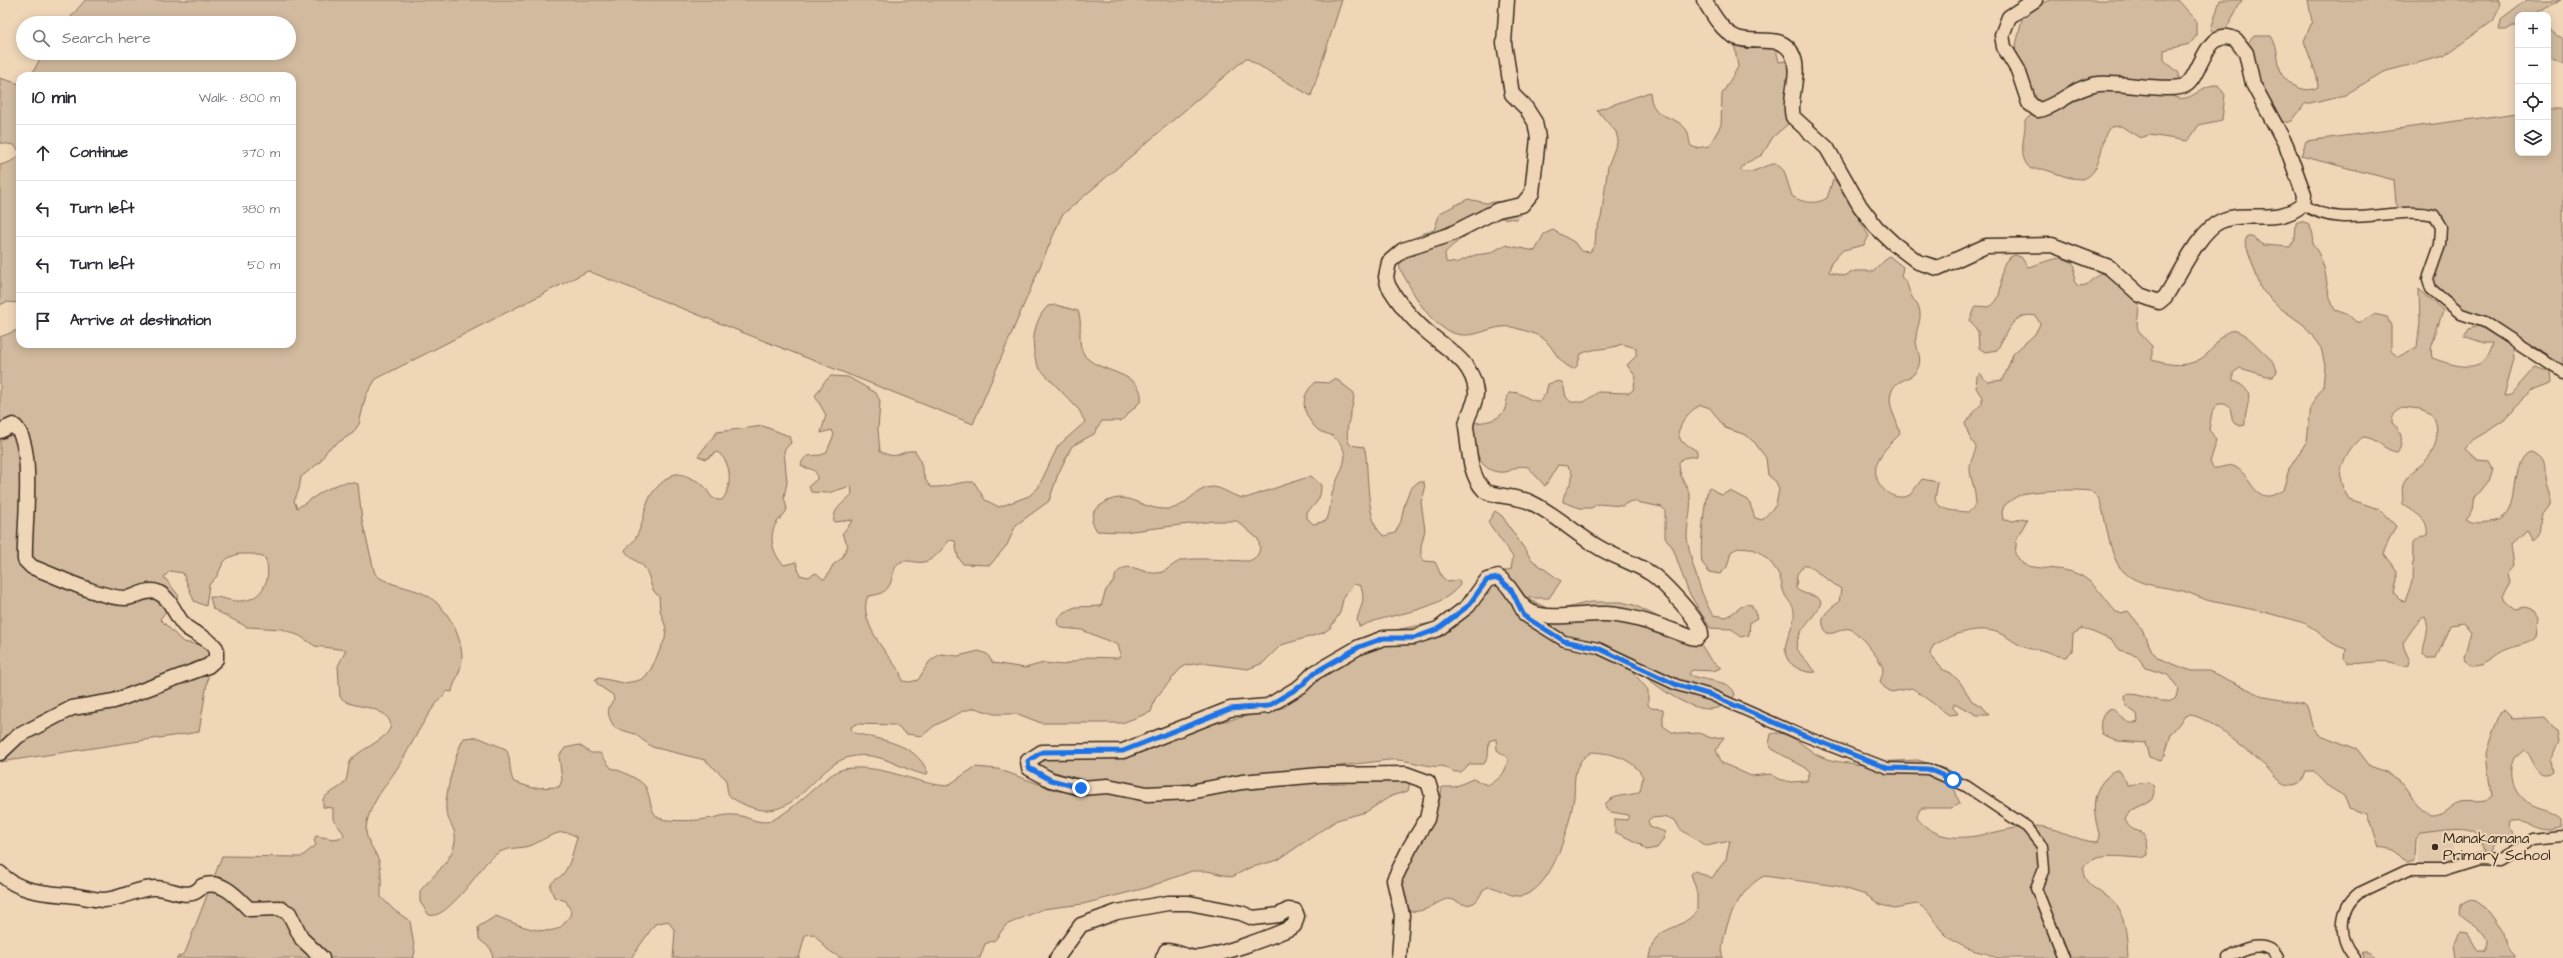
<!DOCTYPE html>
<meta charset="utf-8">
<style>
body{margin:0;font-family:"Architects Daughter",sans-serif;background:#f2f2f3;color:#2b2b33}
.controls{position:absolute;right:12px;top:12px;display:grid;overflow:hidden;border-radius:8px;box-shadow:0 2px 10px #0003}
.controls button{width:36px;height:36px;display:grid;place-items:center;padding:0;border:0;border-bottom:1px solid #e1e1e2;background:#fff;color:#2b2b33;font:20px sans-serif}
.stop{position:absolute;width:12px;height:12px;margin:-9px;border:3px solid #1a73e8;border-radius:50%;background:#fff}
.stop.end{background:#1a73e8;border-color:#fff;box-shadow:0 1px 4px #0008}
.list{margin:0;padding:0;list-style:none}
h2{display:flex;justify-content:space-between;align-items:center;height:52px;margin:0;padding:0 16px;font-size:17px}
h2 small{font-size:13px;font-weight:400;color:#7c7c81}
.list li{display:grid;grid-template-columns:26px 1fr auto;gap:12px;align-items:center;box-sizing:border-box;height:56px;padding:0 16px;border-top:1px solid #e1e1e2}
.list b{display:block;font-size:15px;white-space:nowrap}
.list em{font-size:13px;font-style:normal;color:#7c7c81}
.icon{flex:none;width:22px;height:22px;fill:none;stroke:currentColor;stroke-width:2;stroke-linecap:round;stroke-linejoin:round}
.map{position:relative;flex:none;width:2563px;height:958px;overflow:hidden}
.search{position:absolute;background:#fff;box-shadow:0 2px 10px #0003;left:16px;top:16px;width:280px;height:44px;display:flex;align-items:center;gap:10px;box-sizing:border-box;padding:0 14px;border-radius:22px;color:#7c7c81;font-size:15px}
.panel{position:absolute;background:#fff;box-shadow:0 2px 10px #0003;left:16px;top:72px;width:280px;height:276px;border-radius:12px}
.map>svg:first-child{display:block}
.built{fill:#e0c8aa}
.green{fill:#d1ba9e;stroke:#86725e;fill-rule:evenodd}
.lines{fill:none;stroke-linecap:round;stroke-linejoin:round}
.street-casing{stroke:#3b2a1e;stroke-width:13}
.secondary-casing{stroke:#3b2a1e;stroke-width:17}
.street{stroke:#efd6b7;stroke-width:10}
.secondary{stroke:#efd6b7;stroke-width:14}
.route{stroke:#1a73e8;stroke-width:5}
.poi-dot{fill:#3b2a1e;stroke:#efd6b7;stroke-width:1.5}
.labels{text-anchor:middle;stroke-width:4;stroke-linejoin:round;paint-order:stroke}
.poi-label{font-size:15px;fill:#3b2a1e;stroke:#efd6b7;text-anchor:start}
</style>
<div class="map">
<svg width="2563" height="958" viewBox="0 0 2563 958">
<rect width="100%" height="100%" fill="#efd6b7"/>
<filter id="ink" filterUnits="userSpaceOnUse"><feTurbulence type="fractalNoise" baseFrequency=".025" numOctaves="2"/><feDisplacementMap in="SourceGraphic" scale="8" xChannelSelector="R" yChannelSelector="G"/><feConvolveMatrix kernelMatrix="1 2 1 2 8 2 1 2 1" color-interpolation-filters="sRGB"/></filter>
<g filter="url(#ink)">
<path class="built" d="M2417,830h36v35h-35z"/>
<g class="green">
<path d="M85,0h1257l-31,96 -65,-38 -184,157 -89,209 -385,-153 -212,108 -10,16 -7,29 -6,9 -25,16 -8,13 -19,15 -2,12 -5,12 3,7c16,-9 42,-32 61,-24l4,37 13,53c11,10 28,12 42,17 25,8 43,38 45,64 1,16 -10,29 -10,37l-4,-1c-20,18 -31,44 -44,66 -12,23 -37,46 -38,73 0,11 9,20 13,31 3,11 2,24 2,36l14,14 15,10 5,31 -2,6h-237l9,-5 37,-97 79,1 15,-12 -2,-5 2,-4 18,3 9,-2 1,-3 -11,-15v-11l-10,-1v-8c5,-7 16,-9 22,-17 4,-7 2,-18 7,-23 9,-12 58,-27 30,-46 -13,-9 -30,-4 -42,-16l-2,-31 8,-16 -31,-4 -15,-10 -18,-7 -35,-2 -34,-18 -3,-12c10,-1 21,5 31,4 22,-1 32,-24 24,-43l-11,-4h-16l-10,4 -5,5 -6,13 -8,9 -3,21 -12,-5 -11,-28 -13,-2 -6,6 15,19 -19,23 23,23 30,5 -14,85 -199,30v-425l20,-8v15h272v-268h-261l12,-23h246v-30h-223z"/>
<path d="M2051,0h127l18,20v16l-6,8 -26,6v10l15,13v5l-15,14c28,18 32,-8 54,-7l7,10 -3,25 -23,5 -11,16 -39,-6 -9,3 -19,-12 -10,1c-12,8 -6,45 -28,52l-13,-1 -27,-9h-12c-15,-12 -5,-33 -6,-49l8,-6 23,-2 3,-4 -26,-7 -19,-46 9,-41 13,-9z"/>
<path d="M2220,0h22l-16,29 -13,4 -2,-4z"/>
<path d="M2308,0h190l3,5 -8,16 -49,35 -61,16 -38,23 -40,9 -13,17c-23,12 -41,-63 -45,-77l7,-8h17c12,18 1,41 26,51 7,3 13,4 21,0l-1,-10 -13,-36 8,-19z"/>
<path d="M2527,0h34l-30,15h-13v8l-12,7h-7l2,-10z"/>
<path d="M2548,21l7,14 8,3v25l-15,-7z"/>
<path d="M1734,43l12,5 30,1 3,13 17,-3 -8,65 -15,13 -11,18 -16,8 -6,7c12,7 24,-7 37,-6l7,7 8,25c10,7 25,9 35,2l6,-18 3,1 33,55 -5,9 -21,5 -12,13 -2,9 15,4 11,-5h19l15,-15 14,11 -2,10c8,6 6,10 10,18 2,5 6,8 8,13 4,12 -4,21 -3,33 1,10 7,19 1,29 -7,12 -22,8 -26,23 -4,15 7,27 9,41 -8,8 -19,18 -23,29 -7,19 14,41 33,32l12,-16 16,3 -3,17c5,13 21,12 33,13 16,-8 1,-32 2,-44 0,-7 5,-14 6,-21l-7,-11 -4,-13 17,-20v-6l-6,-9 1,-12 3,-3 7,9 16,-2 10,-26 22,-20 5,-10 -4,-8c-24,-5 -30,19 -39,34l-12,2 -6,-4 -1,-16 -8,-12 6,-14 13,1c22,-11 2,-45 26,-52l6,2 7,10c16,-3 34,-17 47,-1l-1,15 4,5 8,-1 14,-12 9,3 14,9 2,7 14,10c0,27 -9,22 13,44v14c13,4 29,7 42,2 31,-11 25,-57 67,-12 6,6 15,12 16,22l-4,4h-6l-27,-8 -7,5v7c27,14 11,21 12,45l-5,1 -7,-4 -3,-14 -5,-4h-7l-6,8 -3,18 8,10 -7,22 3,6c9,1 16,-6 24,0 16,10 18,41 46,22l6,-21 18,-28 4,-35 12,-20 2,-21 -4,-17 -17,-23 -24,-17 -19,-19 -16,-47 2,-5h5l12,8 26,2 5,-7 1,-17 5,-2 8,3 4,10 -1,10c18,21 11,42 23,66l14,5 7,7h5l13,-8 13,3 4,9v25l7,6 19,-10 3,-24 -1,-34 24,21 -12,39 1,9c23,8 54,19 61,-15h-9l-20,-7 4,-7 11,-3 34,21 1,12 -10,36 7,-1 24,-27 15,5 1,10 -2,2 -16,6 -18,16 -12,16 -32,19 -6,8 12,11 12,1 4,9 -3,8 -15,19 -2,13 -7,9c7,5 14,4 21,3 41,0 17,-57 44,-70 18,8 11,18 14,32 2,7 5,12 4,21 -1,5 -7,8 -8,13 -2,10 1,15 -9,22l-6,-10 -15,14 3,22 -6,8 2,9 -8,14 2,4 11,8 11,-2 9,3 4,8 -2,19c-7,8 -19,8 -29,12 -15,5 -27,24 -43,12l-1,-5 7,-22 -8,-11 -13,2 -14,34h-8l-5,-5c1,-14 8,-24 2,-37 -7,2 -17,19 -22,26l1,5 6,13 -1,4c-8,3 -11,-2 -19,-3 -14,-2 -28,3 -42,1l-3,-4 1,-10c-19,-4 -29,-23 -48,-28 -28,-8 -55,-14 -83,-19 -13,-2 -24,-10 -37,-12 -18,-4 -39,-4 -54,-18 -19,-16 -17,-73 -31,-80 -8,-4 -63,-1 -71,2 -7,3 -12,7 -18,12l-2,6 1,8 11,1 9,-3 4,2 -10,18 -2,16 8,10c8,4 23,4 33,5 34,3 40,20 60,43l5,1 7,-2 13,16 11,24 6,7 33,13h18l56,26 38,7 5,5 4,17 6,8 39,15 13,17 16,6 18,12 14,21 13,11c14,1 18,-12 30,-14 11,-2 22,3 30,-5l-5,-44 14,-40 4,-2 8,8 32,-2 13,15 2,10 -9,18 2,12c-16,13 -21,-19 -28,-22l-9,8c-9,20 1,40 21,49 9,4 19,4 25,12v7c-22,11 -34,-14 -50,-4l-1,7 8,14 -7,5 -3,-6 -14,2 -7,11 -4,-1 -4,-19c-8,-12 -45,-4 -59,-3l-5,7 -1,21 -8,2 -12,-12 -15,-3 -11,-33 -19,-6 -5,-12 -15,-9 -15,-16h-8l-4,10c-5,4 -11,5 -17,3 -10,-3 -13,-13 -21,-19 -13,-10 -63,-57 -79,-49l-14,18 -6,21 -4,6 -12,-4 -4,-14 -27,-2 -16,-7c-4,-9 0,-22 9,-26 9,5 14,19 27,14l-1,-8 -11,-8 -1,-11c15,-5 36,14 51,2l2,-8 -10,-14 -22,-7 -10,-13 -16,-5 -9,-10 -28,-12 -10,6 -1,17 -6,6c-9,0 -13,-4 -21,-6 -6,-2 -12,-1 -18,-3 -10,-3 -16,-9 -24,-13 -21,-12 -51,-1 -70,11l-3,8 12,15 9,4 9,9 12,19 10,5 7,9h-12l-23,-12 -1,4 5,7 -9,1 -37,-27 -21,4 -7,-5 -4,-6c2,-5 4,-10 2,-15 -2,-7 -25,-35 -32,-37 -9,-2 -14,6 -23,4 -11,-15 1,-23 12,-31l2,-13 -34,-24h-3l-7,9 -1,14c6,8 21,5 25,14 -5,17 -23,23 -25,47l20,23c-10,2 -25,-5 -29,-14 -7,-14 9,-32 7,-47 -1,-7 -6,-10 -9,-16 -3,-6 -3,-14 -6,-20 -8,-16 -30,-37 -48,-23l-4,15 -7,7 -12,-2c-1,-5 -5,-6 -6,-10 -3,-8 3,-70 7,-75l12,8 9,-4 19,10 6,17 7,2 14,-15 3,-16 -3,-7 -8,-7 -2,-17 -11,-15 -9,-8 -21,-7 -15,-20 -9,-3c-12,5 -19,16 -23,28l3,8 16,10v5l-14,2 -4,4c0,18 8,20 11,35 2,12 -3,26 -3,39 1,17 16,66 26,79l14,2 18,-13 7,1 5,13 -7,4 -1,13 -8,2 -9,-8 -22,-1 -22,-37 -15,-43 -8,-11v-26l-3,-4 -31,-6 -9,5 -24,-2 -7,4h-11l-17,-6c-1,-12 18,-24 4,-36l-9,-1 -13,21 -17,-19c-13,-3 -14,4 -23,5 -27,3 -34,-28 -32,-49 10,-1 24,-1 31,-12 3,-6 2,-12 5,-18 12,-4 18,9 31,8l6,-8 2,-9 11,-3 4,2 3,14 5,5h13l14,-10 31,1 4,-3 3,-13 -9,-12 9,-9v-8l-14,-4c-16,7 -28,3 -41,10l-4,12 -4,3c-16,-8 -16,-16 -27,-28 -6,-6 -19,-10 -27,-12 -16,-6 -29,1 -44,5 -39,9 -60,-39 -75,-65l-1,-7 16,-13 7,-15 12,-4 6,-17 28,-14 18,4 18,-2 13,8 3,7 -3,3c-7,0 -16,-2 -22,0 -12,4 -42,24 -50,34l1,9 10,1 19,-8 15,-2 15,-8 30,6 9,-17 9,-4 21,12 7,9 9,1 5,-8 1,-14 5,-12 7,-52 10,-26 -2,-8 -19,-22 53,-18c2,29 22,21 35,36 5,5 3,12 6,18l5,2 13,-2 12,-21 1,-31 16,-27zM2403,407l17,2 12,5c9,14 5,37 -8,48 -7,7 -16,11 -20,20 -3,6 -1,15 -1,22 13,10 26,14 24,31l-8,3 -6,5 -1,39 -7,19 -5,-1 -6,-6 3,-14v-8l-14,-19 13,-27 -17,-17 -30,-10c-3,-5 -7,-11 -8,-17 -3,-16 10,-36 22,-45 14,0 22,15 35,15 6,-10 4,-22 -6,-29 0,-9 3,-12 11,-16z"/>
<path d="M0,78l20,6v68l-6,-7 -14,-2z"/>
<path d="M2548,109h15v264l-102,-59 -30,-25 9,-44 -6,-30h-37l-3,-35 -93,-24 5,-15 212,-28v40h30z"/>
<path d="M20,155v148l-14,-1 -6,3v-140l10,-3z"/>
<path d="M1056,305l22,6c6,14 -3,31 7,45 14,17 60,16 56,45l-20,20h-19l-8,13 -22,12 -14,28 -9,27 -33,24 -9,20 -17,20 -27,-1 -5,-7 -3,-16 -5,-1c-8,8 -15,20 -26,22 -8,2 -17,-4 -25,1 -11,8 0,31 -31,33 -11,23 18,57 32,76l2,9 8,1 8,-2 11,-18 11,-8 18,2 21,-5 8,3 6,9 32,5 19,-5 19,2 24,-8 30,1 4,-3 -3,-10 -36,-15 -20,-2 -4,-3 -1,-5 7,-8 11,-5 26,-1 5,-16 8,-9 2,-7c14,-17 28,4 46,-2 7,-3 13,-10 21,-12 18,-3 47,1 66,1 10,-4 13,-11 9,-22l-21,-18h-23l-90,11 -27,-1 -5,-9 2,-11c30,-29 43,0 75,-2 17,-1 25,-21 43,-22 12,0 21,11 34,11l65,-22 10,9c0,14 -4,18 -14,27v6l6,6 13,-3c5,-10 4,-20 7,-31 4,-12 12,-23 12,-36 -2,-6 -5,-13 -10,-16 -5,-5 -12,-4 -17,-8 -16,-15 -20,-34 -2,-48l12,1 7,-5 19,15c0,17 -12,37 -4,52l14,2 1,3c4,18 0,78 20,86l10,-3 6,-12 4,-19 5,-13 8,-7h6l1,8 -4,12 4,28 -4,16v11l4,4 10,1 7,15 6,5 11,-2 1,5c-25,29 -65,26 -99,41h-2l-2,-6c3,-15 9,-16 4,-34l-7,-2 -10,11 -4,18 -10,15 -7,5 -42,12 -18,18 -15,6 -47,-6 -14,2 -7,4 -25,30 -4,13 -29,11h-81l-23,-9h-24l-19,-6 -12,3 -29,15 -12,10 -16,-2 -11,-9 -39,-1 -5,3 1,5c28,9 63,9 76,41l-2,2c-27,-6 -46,-25 -76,-18 -37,8 -55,73 -107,47 -16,-8 -15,-7 -17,-25l-21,-19 -53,-13 -17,-13 -20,-6c-7,-11 -10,-19 -1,-28l-1,-5 -15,-10 -3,-5 4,-2 25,5 13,-2 7,-3 7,-9 14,-30 1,-11 -6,-18 -1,-14c-11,-7 -7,-19 -15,-29 -5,-6 -16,-9 -19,-17 5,-6 10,-9 13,-17 10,-23 5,-36 27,-53 4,-3 9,-7 14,-6 6,1 19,7 23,10 8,7 7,17 20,16 10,-12 11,-38 -5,-48l-11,7 -8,-3 19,-24 46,-6 26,10 2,7 -7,7 3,32 -3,15 3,12c-2,6 -6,8 -10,13 -9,13 -5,32 7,43l12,-3 4,13 8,2 8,-4 7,6 3,-1 7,-13 9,-7 6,-13 -6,-11 11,-14 -19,2c-2,-13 10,-19 18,-28l-1,-8 -23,7 -17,-1 -2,-6 8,-7c0,-13 -9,-8 -16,-14 4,-15 14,-6 25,-12l8,-18 -2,-5 -11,3 5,-18 -11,-19 10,-15 6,-5 17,1 28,16 4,8 -2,29 2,21c18,11 21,-2 35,0 9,11 5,26 16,36 15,1 28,-6 43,-5l11,18 14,7 30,-11 9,-8 20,-42 27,-24 -6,-12 -40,-42c-10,-19 -6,-48 9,-62z"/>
<path d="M1495,511l7,5 30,44 29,21 -12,17h-24l29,13 36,-9h31l13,3 42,21 23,15 12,20 10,7 -8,3 -21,-1 -3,4c11,8 43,4 46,21 -27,37 -76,-9 -102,-27v4l15,18v15l3,3 12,1v17l9,6 9,2 18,-1 12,5 13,-1 -8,13 6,13 29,13 20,-2 8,5 12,3 16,-1 3,-9 -4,-4 -34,-19 -3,-5 2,-10c19,-6 35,17 51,23 11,5 22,5 33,7 9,1 14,3 21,-2l42,-2 33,11 1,11 8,22 -9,4h-30l-5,9c32,39 78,10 117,9 23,-1 42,16 65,16l2,-5c-6,-21 -11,-42 6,-59 4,-4 7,-7 14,-7l8,14 20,-3 5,3c7,24 -25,17 -28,36 6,17 23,-1 23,34l-6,3c-17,0 -49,-8 -59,11 0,20 25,23 34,37 10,16 10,35 11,52h-132c-8,-6 -17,-5 -26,-9 -8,-2 -18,-9 -24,-14 -12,-10 -14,-25 -29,-31l-23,4 -13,-3 -15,-10 -29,-9 -73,-10c-26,13 -43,53 -42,82h-73c5,-36 26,-22 48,-47v-19l-6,-18 4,-3 17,7 14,-19 4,-18 -24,5 -26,-17 -5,-9 -12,-3 -12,1 -3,3 2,5 15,6 -2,8 -6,8 -11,2 -6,-6 -25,-12v-13l12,1 2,-5 -18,-3 -5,-3 -1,-5c10,-12 24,-6 35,-13l3,-14c-10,-19 -32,-24 -51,-25 -5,3 -10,6 -13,12 -6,10 -4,22 -5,33 -4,27 -20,88 -49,98 -14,5 -23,-8 -37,-8 -8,3 -8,15 -17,17 -10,3 -14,-5 -23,-5 -11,1 -21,15 -38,12 -4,-8 -9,-20 -8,-30 1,-27 37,-59 40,-94h12l19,-8 14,6c15,-7 18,-11 21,-27l-11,-8 -1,-11 -7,2 -1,16 -4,7h-14l-9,8h-6l-13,-6c-9,3 -38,-8 -53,-6 -57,6 -114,16 -171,23 -28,3 -56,9 -84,5 -33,-3 -64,-11 -95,-21l3,-7 8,-2 61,-2 30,-4 67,-27 77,-18 76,-68 8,-4 68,-13 64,-50 10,-3 2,-12 -25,-35z"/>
<path d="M477,737l29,12c6,11 2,23 8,33l19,6 26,-1 3,-7 -3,-24 6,-8 14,-3 12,8h9l11,15c8,2 29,11 34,18 8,13 2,33 23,34 13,1 30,1 43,-2 8,-1 14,-4 23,-3 12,0 24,10 36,6 24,-9 56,-49 74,-52 37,-6 68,14 103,17l28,-19 23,2 60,22 57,3 275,-25 20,13 -2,9 -17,5 -25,16 -29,8 -59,40 -29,8 -17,9 -25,-6h-15l-46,17 -63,16 -40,5 -37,16 -11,15 -10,4 -5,14h-139l-13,-8 -14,-16 -9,1 -6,23h-126l2,-27 -7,-10 -13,3 -24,34h-138l-2,-9 -12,-10 -1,-12 18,-11c16,6 46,21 63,12 4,-2 8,-9 11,-12l1,-5 -5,-10 -12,-4 -4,-10c1,-7 9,-8 13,-13 8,-10 10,-24 14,-36 -12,-12 -27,-2 -39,4 -18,11 -32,-1 -52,21 -9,11 -41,58 -57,52l-9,-13v-11c12,-15 29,-27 34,-45 5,-15 -6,-23 -8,-35 -2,-13 10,-61 18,-73z"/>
<path d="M2468,900l8,1 14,10 13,18 5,21 7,8h-59l-2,-14 5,-11 8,1 10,17h6c15,-19 -18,-26 -23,-36l1,-11z"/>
<path d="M2362,952h6l8,6h-12z"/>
</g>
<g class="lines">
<defs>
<g id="street">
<path d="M2303,204c38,28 91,1 131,11l7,12 -1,18 -12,34 3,10 30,25 24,8 78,51"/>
<path d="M1518,605l6,11 40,25 34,7 79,37 34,10 86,38 90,35 41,1 38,17 61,41 15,19 2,23 -8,19 28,70"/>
<path d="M2228,958c15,-10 39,-20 49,0"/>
<path d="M2355,958c-17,-19 -17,-49 4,-65l49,-23h36l35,-11 20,1 35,-21 29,-3"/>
</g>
<g id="secondary">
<path d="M1704,0c8,13 17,30 31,37 18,9 49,-6 58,19 8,18 -5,42 0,61l34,31 33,58 16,21 17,16 25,19 20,6 48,-22 66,-1 57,22 31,28 19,7 6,-5c13,-19 34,-67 56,-76 27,-12 56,6 82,-17l1,-9 -18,-50 -33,-61 -7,-31 -10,-13c-30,-16 -35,36 -50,45 -13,8 -67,-3 -87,-1 -26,3 -43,24 -61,26l-9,-7 -11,-33 -14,-23 -2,-12 7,-18 26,-17"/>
<path d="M0,431l13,-6c24,15 10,107 12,135l7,7c25,9 68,31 93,31 11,0 20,-10 32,-6 15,6 18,25 29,35 10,8 22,11 30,21v11l-8,7 -94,35 -42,7 -54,28 -18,17"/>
<path d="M0,873c20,21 50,20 77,23 8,1 18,4 27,4 17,-1 33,-12 50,-12 17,-1 35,15 48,-2 19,-7 34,10 47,23l30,-1 10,5 13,26 20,19"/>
<path d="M1057,958l24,-33 36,-13 51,-9h21l52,10 12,5 26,-3 9,-5 7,1 2,5 -3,10c-17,9 -81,32 -98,32 -11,-1 -19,-7 -30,-7l-3,7"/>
<path d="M1399,958l3,-43 -8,-35 16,-33 17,-28 5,-24 -4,-13 -22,-8 -86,1 -78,7 -52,10 -43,2 -39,-8 -27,2 -30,-8 -22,-12 -1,-7 14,-9 81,-1 107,-42 38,-3 33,-20 13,-13 45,-26 25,-9 30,-1 24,-8 30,-23 19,-26 11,-3c15,9 17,27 33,35 17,9 55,1 75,2 31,2 56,13 85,23l6,1 4,-4c3,-10 -41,-55 -51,-61 -17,-11 -36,-16 -52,-26 -24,-14 -44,-34 -68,-45 -13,-6 -40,-6 -46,-12 -15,-15 -15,-43 -18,-63 0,-12 11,-23 10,-35 -3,-31 -30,-43 -51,-62 -13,-11 -29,-30 -37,-45l-2,-8 3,-15 14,-12 46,-15 49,-25 24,-5 10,-12 6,-55 -3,-16 -9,-14 -14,-14 -8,-51 3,-43"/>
</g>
</defs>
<use href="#street" class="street-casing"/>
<use href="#secondary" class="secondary-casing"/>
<use href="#street" class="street"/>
<use href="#secondary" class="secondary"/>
</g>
</g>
<g class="lines" filter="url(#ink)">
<path class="route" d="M1081,788l-30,-8 -22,-12 -1,-7 14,-9 81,-1 107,-42 38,-3 33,-20 13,-13 45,-26 25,-9h30l24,-9 30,-23 19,-26 11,-2 13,11 13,27 40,25 34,7 79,37 34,10 87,38 89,35 41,1 25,11"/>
</g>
<circle class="poi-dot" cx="2435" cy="847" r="4"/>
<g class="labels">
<g class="poi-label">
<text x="2443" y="843">Manakamana<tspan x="2443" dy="17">Primary School</tspan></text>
</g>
</g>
</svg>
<div class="controls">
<button>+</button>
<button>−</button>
<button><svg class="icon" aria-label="locate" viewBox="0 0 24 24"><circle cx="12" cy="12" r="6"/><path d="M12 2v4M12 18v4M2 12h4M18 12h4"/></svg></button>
<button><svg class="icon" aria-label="layers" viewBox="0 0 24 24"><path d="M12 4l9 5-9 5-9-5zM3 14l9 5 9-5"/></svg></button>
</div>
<div class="stop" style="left:1953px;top:780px"></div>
<div class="stop end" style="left:1081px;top:788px"></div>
<div class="search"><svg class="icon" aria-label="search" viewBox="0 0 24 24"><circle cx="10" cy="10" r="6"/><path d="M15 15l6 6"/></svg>Search here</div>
<section class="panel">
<h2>10 min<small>Walk · 800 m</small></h2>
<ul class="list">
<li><svg class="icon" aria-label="ahead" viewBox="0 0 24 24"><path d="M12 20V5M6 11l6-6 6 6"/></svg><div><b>Continue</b></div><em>370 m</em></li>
<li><svg class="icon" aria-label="left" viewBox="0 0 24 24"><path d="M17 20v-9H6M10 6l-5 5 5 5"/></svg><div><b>Turn left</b></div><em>380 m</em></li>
<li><svg class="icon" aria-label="left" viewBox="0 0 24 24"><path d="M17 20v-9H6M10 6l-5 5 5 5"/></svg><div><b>Turn left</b></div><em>50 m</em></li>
<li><svg class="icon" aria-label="arrive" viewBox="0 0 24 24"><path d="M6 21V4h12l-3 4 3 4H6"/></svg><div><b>Arrive at destination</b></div></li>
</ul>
</section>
</div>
